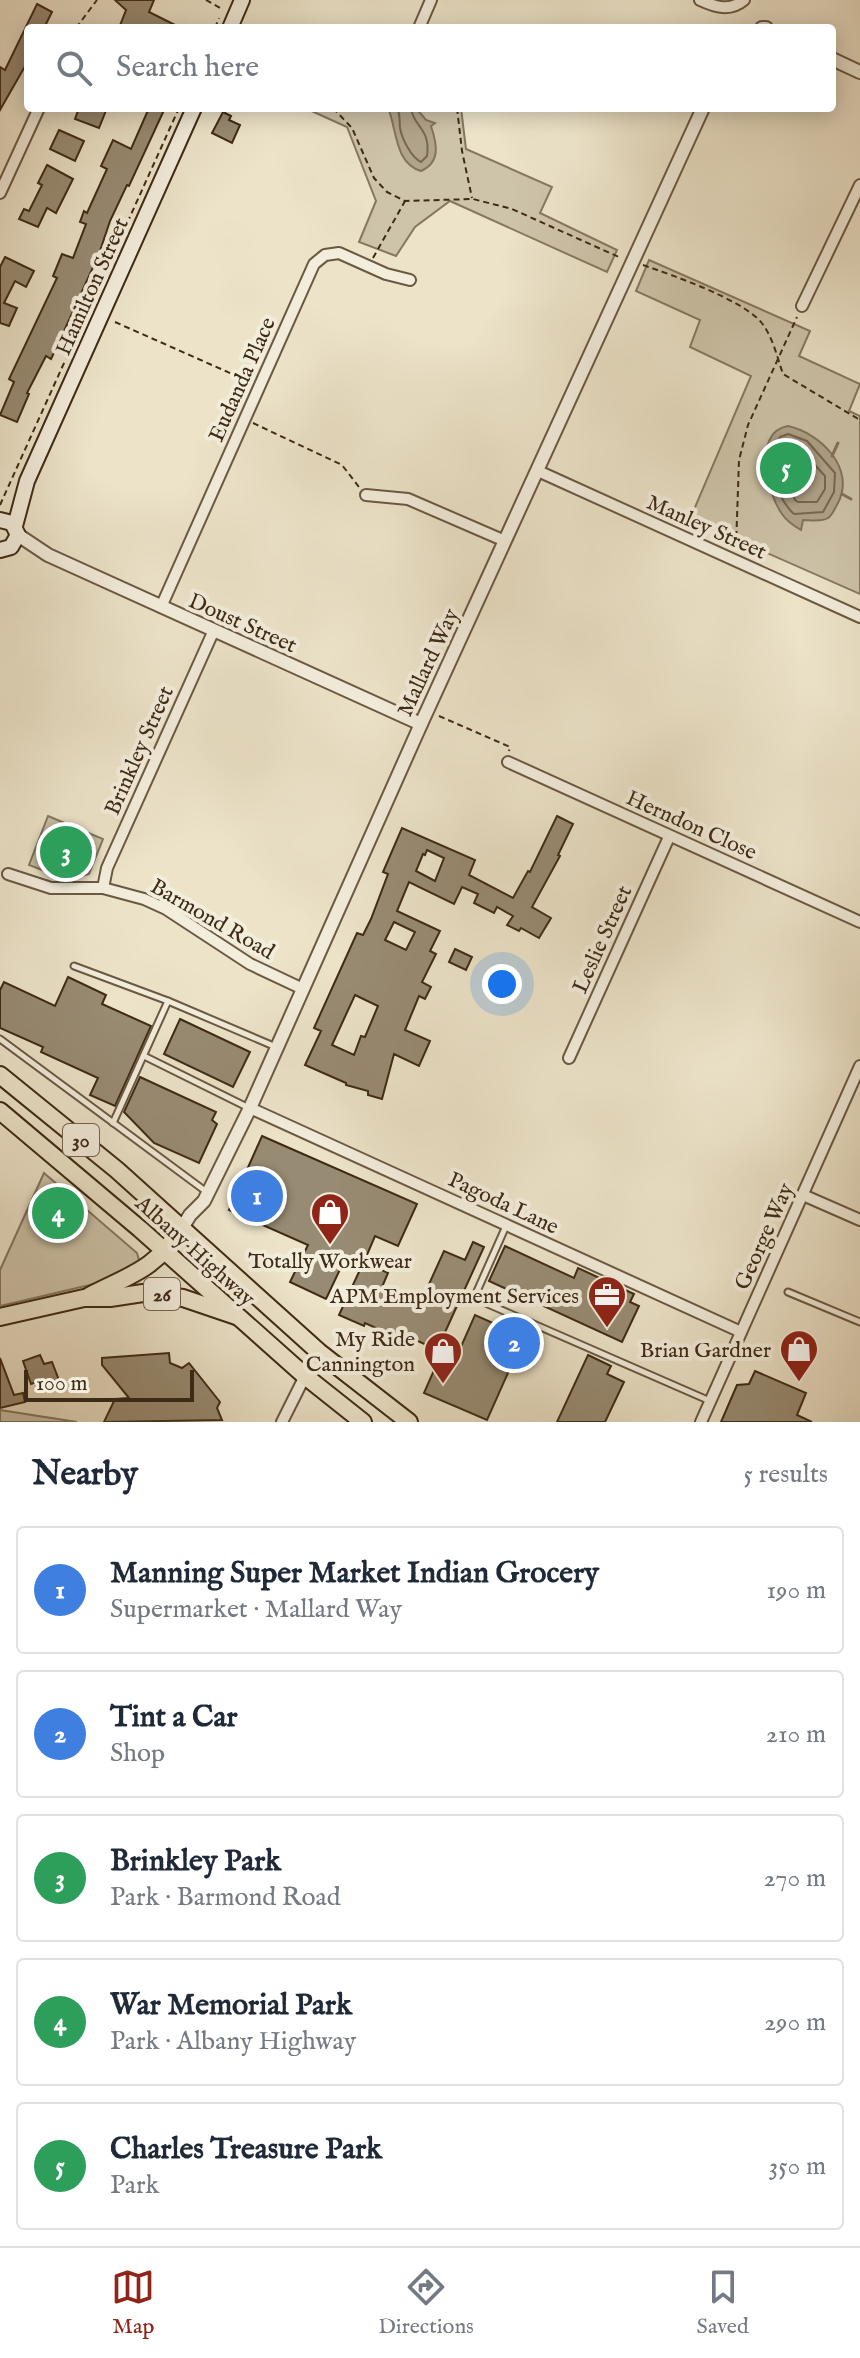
<!DOCTYPE html>
<meta charset="utf-8">
<style>
body{margin:0;font-family:"IM FELL English",serif;background:#f6f6f7;color:#1f2937}
.scale{position:absolute;left:24px;bottom:20px;width:170px;box-sizing:border-box;padding-left:8px;border:4px solid #3e2b15;border-top:0;font-size:22px;line-height:28px;white-space:nowrap;color:#3e2b15;-webkit-text-stroke:6px #f3eddc;paint-order:stroke}
.you{position:absolute;left:502px;top:984px;width:28px;height:28px;margin:-20px;border:6px solid #fff;border-radius:50%;background:#1a73e8;box-shadow:0 0 0 12px #1a73e833}
.badge{display:grid;place-items:center;width:52px;height:52px;border-radius:50%;background:#8f2418;color:#fff;font-size:26px;font-weight:700}
.pin{position:absolute;translate:-50% -50%;border:4px solid #fff;box-shadow:0 2px 8px #0006}
.list{margin:0;padding:0;list-style:none}
h2{display:flex;justify-content:space-between;align-items:center;height:104px;margin:0;padding:0 32px;font-size:34px}
h2 small{font-size:26px;font-weight:400;color:#747a83}
.list li{display:grid;grid-template-columns:52px 1fr auto;gap:24px;align-items:center;box-sizing:border-box;height:128px;margin:0 16px 16px;padding:0 16px;border:2px solid #e0e1e3;border-radius:8px}
.list b{display:block;font-size:30px;white-space:nowrap}
.list p{margin:0;font-size:26px;white-space:nowrap;color:#747a83}
.list em{font-size:26px;font-style:normal;color:#747a83}
.icon{flex:none;width:44px;height:44px;fill:none;stroke:currentColor;stroke-width:2;stroke-linecap:round;stroke-linejoin:round}
.map{position:relative;flex:none;width:860px;height:1422px;overflow:hidden}
.search{position:absolute;background:#fff;box-shadow:0 4px 20px #0003;left:24px;right:24px;top:24px;height:88px;display:flex;align-items:center;gap:20px;box-sizing:border-box;padding:0 28px;border-radius:8px;color:#747a83;font-size:30px}
.sheet{height:824px;background:#fff}
nav{display:flex;justify-content:space-around;align-items:center;box-sizing:border-box;height:112px;border-top:2px solid #e0e1e3;background:#fff;font-size:22px;color:#747a83}
nav a{display:grid;justify-items:center;gap:4px}
nav .on{color:#8f2418}
.map>svg:first-child{display:block}
.green{fill:#cec4aa;stroke:#867860;stroke-width:2}
.water{fill:#b1a48c;stroke:#83745c;stroke-width:2}
.lines{fill:none;stroke-linecap:round;stroke-linejoin:round}
.shore{stroke:#786850;stroke-width:2}
.stream{stroke:#83745c;stroke-width:3}
.building{fill:#988b73;stroke:#3e2b15;stroke-width:2;fill-rule:evenodd}
.service-casing{stroke:#6a5942;stroke-width:9}
.minor-casing{stroke:#6a5942;stroke-width:14}
.tertiary-casing{stroke:#6a5942;stroke-width:16}
.secondary-casing{stroke:#3e2b15;stroke-width:18}
.primary-casing{stroke:#3e2b15;stroke-width:20}
.trunk-casing{stroke:#3e2b15;stroke-width:20}
.path{stroke:#3e2b15;stroke-width:2;stroke-dasharray:6 4;stroke-linecap:butt}
.service{stroke:#f3eddc;stroke-width:5}
.minor{stroke:#f3eddc;stroke-width:10}
.tertiary{stroke:#f3eddc;stroke-width:12}
.secondary{stroke:#f3eddc;stroke-width:14}
.primary{stroke:#ece3c9;stroke-width:16}
.trunk{stroke:#ece3c9;stroke-width:16}
.labels{text-anchor:middle;stroke-width:8;stroke-linejoin:round;paint-order:stroke}
.shield{fill:#f3eddc;stroke:#746551;stroke-width:2}
.shield-label{font-size:20px;font-weight:bold;fill:#3e2b15}
.street-label{font-size:22px;fill:#3e2b15;stroke:#f3eddc}
.poi-label{font-size:22px;fill:#3e2b15;stroke:#f3eddc;text-anchor:end}
</style>
<div class="map">
<svg width="860" height="1422" viewBox="0 0 860 1422">
<rect width="100%" height="100%" fill="#ece3c9"/>
<filter id="stains"><feTurbulence type="fractalNoise" baseFrequency=".0025" numOctaves="4"/><feColorMatrix values="0 0 0 0 .2 0 0 0 0 .09 0 0 0 0 .02 0 0 0 .5 -.17"/></filter>
<radialGradient id="worn" r=".72"><stop offset=".6" stop-color="#630" stop-opacity="0"/><stop offset="1" stop-color="#630" stop-opacity=".3"/></radialGradient>
<g class="green">
<path d="M305,108h156l5,41 86,38 -12,26 77,37 -10,22 -157,-71 -35,26 -19,29 -37,-14 17,-41 -29,-74z"/>
<path d="M649,260l161,71 -11,25 61,28 -11,27 11,5v178l-170,-75 61,-143 -61,-29 10,-27 -64,-29z"/>
<path d="M48,816l55,23 -14,35 -21,6 -39,-15z"/>
<path d="M44,1173l93,80 2,7 -2,6 -43,18 -94,22v-36z"/>
<path d="M0,1410l77,12h-77z"/>
</g>
<g class="water">
<path d="M388,108h28l10,12 9,3 -4,3c6,18 10,36 -10,45 -27,-8 -24,-43 -33,-63z"/>
<path d="M788,426c32,7 68,42 50,77 -3,5 -6,13 -10,15 -6,4 -18,2 -25,2l-2,10c-7,-4 -15,-10 -19,-16 -15,-21 -30,-82 6,-88z"/>
</g>
<g class="lines">
<g class="shore">
<path d="M397,108c4,8 2,11 3,20 2,11 11,29 21,34l6,-6c4,-28 -14,-29 -16,-48"/>
<path d="M788,434l19,7 28,32 -1,19 -11,20 -29,2c-20,-18 -25,-54 -14,-77z"/>
<path d="M791,445l10,5 24,26v13l-8,13h-19l-3,-2 -12,-36 4,-17z"/>
</g>
<g class="stream">
<path d="M832,456l6,-13"/>
<path d="M842,494l9,5"/>
</g>
</g>
<g class="building">
<path d="M115,0h39l-5,12 32,16h-62l7,-18z"/>
<path d="M37,4l15,8 -8,16h-16v33l-28,49v-43l5,3z"/>
<path d="M79,108h28l-8,20 -24,-9z"/>
<path d="M149,108h16l-36,78 -2,-1 -17,36 -11,33 -34,75 -14,30 -5,-3 -19,37 2,1 -12,28 -17,-7 14,-33 -5,-3 48,-101 -4,-2 9,-22 11,4 13,-34 -6,-2 4,-11 3,2 20,-44 -6,-3 12,-26 18,9z"/>
<path d="M223,112l8,4 -2,4 11,5 -8,18 -20,-10z"/>
<path d="M59,130l25,11 -9,20 -25,-12z"/>
<path d="M47,165l26,14 -17,34 -9,-5 -9,19 -19,-8 5,-10 5,2 13,-26 -4,-2z"/>
<path d="M5,257l29,14 -8,16 -11,-6 -11,22 13,5 -8,18 -9,-3v-56z"/>
<path d="M557,816l16,8 -15,31 2,1 -28,51 19,11 -12,20 -18,-10 -2,3 -12,-6 6,-9 -16,-9 -3,6 -20,-10 4,-9 -16,-7 -8,17 -45,-22 -12,29 43,20 -10,20 6,3 -14,28 9,5 -6,12 -6,-3 -14,34 25,11 -11,25 -25,-12 -12,45 -14,-4v-4l-22,-6v-2l-41,-18 16,-34 -7,-3 43,-95 6,2 8,-16 17,-45 -5,-2 19,-44 73,32 -6,15 44,23 15,-27 2,1zM427,850l17,8 -9,23 -19,-10 7,-17 2,1zM394,922l21,10 -9,18 -21,-10zM355,995l23,11 -13,31 -4,-1 -7,19 -22,-10z"/>
<path d="M455,949l17,8 -6,13 -17,-8z"/>
<path d="M68,977l38,18 -4,9 49,22 -36,80 -25,-11 8,-17 -57,-26 2,-5 -43,-19v-38l4,-8 51,24z"/>
<path d="M180,1019l70,33 -17,35 -69,-33z"/>
<path d="M140,1077l76,35 -4,8 5,4 -18,39 -45,-20 -30,-31z"/>
<path d="M262,1136l155,68 -19,42 -23,-10 -14,33 -17,-8 -18,38 -36,-17 18,-37 -79,-35z"/>
<path d="M473,1242l11,5 -43,94 19,8 15,-34 49,22 -37,83 -63,-27 18,-41 -35,-16 -2,5 -40,-18 -1,3 -25,-11 25,-54 24,12 -6,14 38,17 24,-53 21,9z"/>
<path d="M505,1246l69,32 4,-10 56,26 -4,8 9,4 -17,36 -133,-61z"/>
<path d="M169,1353l1,10 12,5 7,-5 31,39 -3,6 5,12 -118,2 11,-23 14,-1 -27,-33v-7z"/>
<path d="M40,1355l4,9 8,-2 8,21 -15,5 -3,-8 -11,4 -8,-23z"/>
<path d="M588,1355l23,11 -4,8 17,8 -19,40h-48z"/>
<path d="M0,1358l14,37 9,-2 2,9 -25,6z"/>
<path d="M755,1371l51,22 -9,22 15,7h-91l16,-37 12,-1z"/>
</g>
<g class="lines">
<defs>
<g id="service">
<path d="M74,966l94,35 108,46"/>
<path d="M0,1039l208,154"/>
<path d="M144,1056l105,52"/>
<path d="M113,1123l55,-122"/>
<path d="M506,1226l-32,72 236,103"/>
<path d="M788,1292l72,30"/>
</g>
<g id="minor">
<path d="M700,0c15,7 30,12 44,0"/>
<path d="M419,28l12,-28"/>
<path d="M0,193l39,-85"/>
<path d="M802,306l58,-121"/>
<path d="M538,471l322,146"/>
<path d="M366,495l42,4 97,42"/>
<path d="M161,607l153,-343 11,-9 14,-2 47,21 24,6"/>
<path d="M508,762l352,160"/>
<path d="M8,874l43,14h52l41,11 22,10 84,55 53,25"/>
<path d="M103,888l4,-20 107,-238"/>
<path d="M569,1058l100,-221"/>
<path d="M250,1108l491,224"/>
<path d="M803,1195l57,25"/>
<path d="M282,1422l23,-46"/>
<path d="M701,1422l159,-356"/>
</g>
<g id="tertiary">
<path d="M762,28h4"/>
<path d="M832,59l28,13"/>
<path d="M18,535l30,20 373,169"/>
<path d="M182,1228l8,-13 14,-14 46,-93 171,-384 282,-616"/>
</g>
<g id="secondary">
<path d="M230,28l12,-28"/>
<path d="M0,520l12,3 6,12 -7,12 -11,3"/>
<path d="M15,526l12,-45 167,-373"/>
</g>
<g id="primary">
<path d="M89,1296c43,-22 65,-26 93,-68"/>
<path d="M0,1317l84,-19h26l33,-5 40,5 53,18"/>
</g>
<g id="trunk">
<path d="M0,1075l117,95 202,182 90,70"/>
<path d="M0,1111l140,118 165,147 58,46"/>
</g>
</defs>
<use href="#service" class="service-casing"/>
<use href="#minor" class="minor-casing"/>
<use href="#tertiary" class="tertiary-casing"/>
<use href="#secondary" class="secondary-casing"/>
<use href="#primary" class="primary-casing"/>
<use href="#trunk" class="trunk-casing"/>
<g class="path">
<path d="M206,0l16,9"/>
<path d="M76,28l21,-28"/>
<path d="M215,28l4,-10"/>
<path d="M333,108l19,20 22,50 13,14 18,9 68,-2 39,10 109,49"/>
<path d="M457,108l5,43 10,47"/>
<path d="M373,258l32,-57"/>
<path d="M643,265c29,10 98,34 118,57 12,15 16,35 22,52l77,46"/>
<path d="M115,322l133,59"/>
<path d="M253,423l89,42 17,22"/>
<path d="M0,505l179,-397"/>
<path d="M736,547l3,-87 9,-35 49,-108"/>
<path d="M439,716l71,31 -1,4"/>
</g>
<use href="#service" class="service"/>
<use href="#minor" class="minor"/>
<use href="#tertiary" class="tertiary"/>
<use href="#secondary" class="secondary"/>
<use href="#primary" class="primary"/>
<use href="#trunk" class="trunk"/>
</g>
<defs>
<symbol id="shop-pin" viewBox="-11 -11 22 30"><path d="M0 17L-7.5 6A9.5 9.5 0 1 1 7.5 6Z" fill="#8f2418" stroke="#f3eddc"/><path d="M-5-2.5h2.3a2.7 3.5 0 0 1 5.4 0H5L5.5 6h-11ZM-1.5-2.5h3a1.5 2.3 0 0 0-3 0Z" fill="#fff"/></symbol>
<symbol id="office-pin" viewBox="-11 -11 22 30"><path d="M0 17L-7.5 6A9.5 9.5 0 1 1 7.5 6Z" fill="#8f2418" stroke="#f3eddc"/><path d="M-6-3h4V-5.5h4V-3h4V5H-6ZM-1-4.5V-3h2v-1.5ZM-6 0V1H6V0Z" fill="#fff"/></symbol>
</defs>
<g fill-rule="evenodd">
<use href="#shop-pin" x="308" y="1190" width="44" height="60"/>
<use href="#office-pin" x="585" y="1273" width="44" height="60"/>
<use href="#shop-pin" x="777" y="1327" width="44" height="60"/>
<use href="#shop-pin" x="421" y="1329" width="44" height="60"/>
</g>
<g class="labels">
<g class="shield">
<rect x="63" y="1124" width="36" height="32" rx="6"/>
<rect x="144" y="1278" width="36" height="32" rx="6"/>
</g>
<g class="shield-label">
<text x="81" y="1147">30</text>
<text x="162" y="1301">26</text>
</g>
<g class="street-label">
<text transform="translate(91 286) rotate(-66)" y="8">Hamilton Street</text>
<text transform="translate(241 379) rotate(-66)" y="8">Eudanda Place</text>
<text transform="translate(707 526) rotate(24)" y="8">Manley Street</text>
<text transform="translate(243 622) rotate(24)" y="8">Doust Street</text>
<text transform="translate(427 662) rotate(-65)" y="8">Mallard Way</text>
<text transform="translate(138 750) rotate(-66)" y="8">Brinkley Street</text>
<text transform="translate(692 824) rotate(24)" y="8">Herndon Close</text>
<text transform="translate(213 918) rotate(30)" y="8">Barmond Road</text>
<text transform="translate(601 939) rotate(-66)" y="8">Leslie Street</text>
<text transform="translate(504 1202) rotate(25)" y="8">Pagoda Lane</text>
<text transform="translate(763 1236) rotate(-66)" y="8">George Way</text>
<text transform="translate(196 1250) rotate(42)" y="8">Albany Highway</text>
</g>
<g class="poi-label">
<text x="330" y="1268" text-anchor="middle">Totally Workwear</text>
<text x="579" y="1303">APM Employment Services</text>
<text x="415" y="1346">My Ride<tspan x="415" dy="25">Cannington</tspan></text>
<text x="771" y="1357">Brian Gardner</text>
</g>
</g>
<rect width="100%" height="100%" filter="url(#stains)"/>
<rect width="100%" height="100%" fill="url(#worn)"/>
</svg>
<div class="scale">100 m</div>
<div class="you"></div>
<div class="pin badge" style="left:257px;top:1196px;background:#3f7fe0">1</div>
<div class="pin badge" style="left:514px;top:1343px;background:#3f7fe0">2</div>
<div class="pin badge" style="left:66px;top:852px;background:#2e9e5b">3</div>
<div class="pin badge" style="left:58px;top:1213px;background:#2e9e5b">4</div>
<div class="pin badge" style="left:786px;top:468px;background:#2e9e5b">5</div>
<div class="search"><svg class="icon" aria-label="search" viewBox="0 0 24 24"><circle cx="10" cy="10" r="6"/><path d="M15 15l6 6"/></svg>Search here</div>
</div>
<section class="sheet">
<h2>Nearby<small>5 results</small></h2>
<ul class="list">
<li><span class="badge" style="background:#3f7fe0">1</span><div><b>Manning Super Market Indian Grocery</b><p>Supermarket · Mallard Way</p></div><em>190 m</em></li>
<li><span class="badge" style="background:#3f7fe0">2</span><div><b>Tint a Car</b><p>Shop</p></div><em>210 m</em></li>
<li><span class="badge" style="background:#2e9e5b">3</span><div><b>Brinkley Park</b><p>Park · Barmond Road</p></div><em>270 m</em></li>
<li><span class="badge" style="background:#2e9e5b">4</span><div><b>War Memorial Park</b><p>Park · Albany Highway</p></div><em>290 m</em></li>
<li><span class="badge" style="background:#2e9e5b">5</span><div><b>Charles Treasure Park</b><p>Park</p></div><em>350 m</em></li>
</ul>
</section>
<nav>
<a class="on"><svg class="icon" aria-label="map" viewBox="0 0 24 24"><path d="M3 6l6-2 6 2 6-2v14l-6 2-6-2-6 2zM9 4v14M15 6v14"/></svg>Map</a>
<a><svg class="icon" aria-label="directions" viewBox="0 0 24 24"><path d="M12 3l9 9-9 9-9-9zM9 14v-3h6M13 9l2 2-2 2"/></svg>Directions</a>
<a><svg class="icon" aria-label="saved" viewBox="0 0 24 24"><path d="M7 4h10v16l-5-4-5 4z"/></svg>Saved</a>
</nav>
